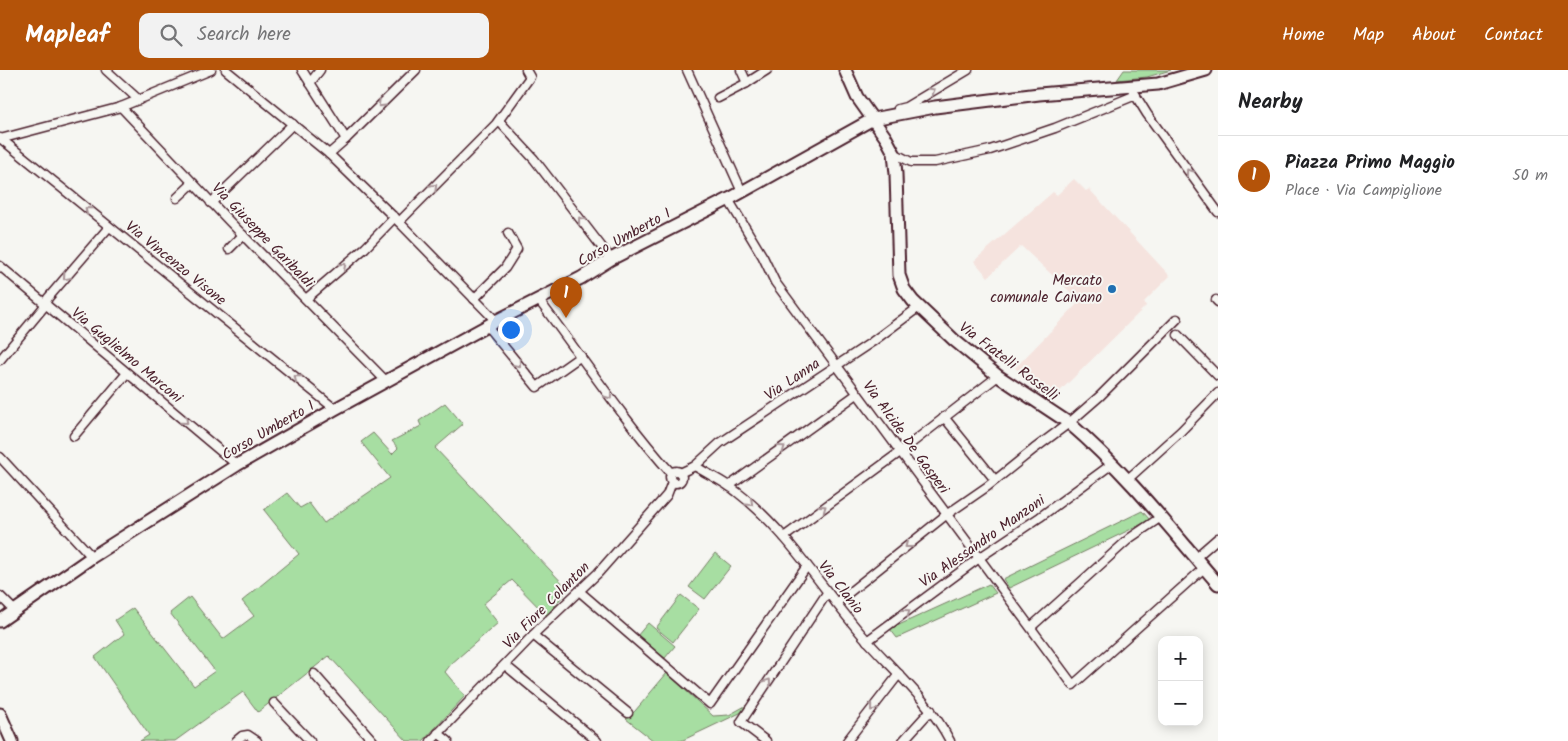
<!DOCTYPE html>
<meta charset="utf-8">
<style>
body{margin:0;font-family:Kalam,sans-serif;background:#f2f2f2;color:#202124}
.controls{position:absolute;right:15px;bottom:15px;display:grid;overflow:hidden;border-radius:10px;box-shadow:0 2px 12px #0003}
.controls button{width:45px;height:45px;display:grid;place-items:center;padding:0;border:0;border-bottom:1px solid #e0e0e0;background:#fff;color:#202124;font:25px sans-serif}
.you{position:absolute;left:510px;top:259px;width:18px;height:18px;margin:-12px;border:4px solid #fff;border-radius:50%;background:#1a73e8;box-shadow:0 0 0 8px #1a73e833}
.badge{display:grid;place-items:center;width:32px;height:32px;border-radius:50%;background:#b45309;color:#fff;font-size:16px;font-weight:700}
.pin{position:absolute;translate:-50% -41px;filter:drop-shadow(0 1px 2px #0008)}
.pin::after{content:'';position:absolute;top:26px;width:18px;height:15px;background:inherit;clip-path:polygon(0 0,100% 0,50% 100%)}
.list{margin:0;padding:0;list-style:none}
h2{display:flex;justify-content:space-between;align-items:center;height:65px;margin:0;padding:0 20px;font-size:21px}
h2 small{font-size:16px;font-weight:400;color:#757577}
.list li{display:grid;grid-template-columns:32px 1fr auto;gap:15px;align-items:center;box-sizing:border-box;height:80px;padding:0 20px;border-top:1px solid #e0e0e0}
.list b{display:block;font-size:19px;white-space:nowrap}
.list p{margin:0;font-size:16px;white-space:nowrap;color:#757577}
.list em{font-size:16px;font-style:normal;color:#757577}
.icon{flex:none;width:28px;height:28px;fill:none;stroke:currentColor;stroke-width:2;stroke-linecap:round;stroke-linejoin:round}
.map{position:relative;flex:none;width:1218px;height:671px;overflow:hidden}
header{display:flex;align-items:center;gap:30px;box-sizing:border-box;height:70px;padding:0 25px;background:#b45309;color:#fff}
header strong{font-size:24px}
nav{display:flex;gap:28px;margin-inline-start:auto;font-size:18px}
.search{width:350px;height:45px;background:#f2f2f2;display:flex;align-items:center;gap:12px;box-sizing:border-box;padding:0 18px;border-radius:10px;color:#757577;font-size:19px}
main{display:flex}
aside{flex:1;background:#fff}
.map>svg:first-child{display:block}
.built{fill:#f5e3de}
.green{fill:#a7dea2;stroke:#787e66}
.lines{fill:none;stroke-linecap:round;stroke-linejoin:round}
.street-casing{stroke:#4a1f2b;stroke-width:11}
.secondary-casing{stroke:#4a1f2b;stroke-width:15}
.street{stroke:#f6f6f2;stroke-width:8}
.secondary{stroke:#f6f6f2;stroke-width:11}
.oneway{stroke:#a99598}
.poi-dot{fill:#1f6fb2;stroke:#f6f6f2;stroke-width:2}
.labels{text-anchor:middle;stroke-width:4;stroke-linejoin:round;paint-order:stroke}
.street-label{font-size:15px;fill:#4a1f2b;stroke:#f6f6f2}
.poi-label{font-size:15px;fill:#4a1f2b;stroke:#f6f6f2;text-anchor:end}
</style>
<header>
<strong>Mapleaf</strong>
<div class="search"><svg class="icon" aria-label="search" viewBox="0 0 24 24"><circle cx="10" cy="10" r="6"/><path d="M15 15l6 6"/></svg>Search here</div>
<nav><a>Home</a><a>Map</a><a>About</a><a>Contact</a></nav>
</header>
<main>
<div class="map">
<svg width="1218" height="671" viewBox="0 0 1218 671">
<rect width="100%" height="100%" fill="#f6f6f2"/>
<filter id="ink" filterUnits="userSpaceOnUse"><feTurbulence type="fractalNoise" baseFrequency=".02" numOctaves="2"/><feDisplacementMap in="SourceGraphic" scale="10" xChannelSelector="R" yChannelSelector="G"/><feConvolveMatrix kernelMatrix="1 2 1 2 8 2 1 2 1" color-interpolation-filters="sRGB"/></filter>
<g filter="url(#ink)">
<path class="built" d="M1074,109l12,12 3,-2 81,87 -26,26 2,4 -91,90 -13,-11 -3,3 -24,-20 65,-67 -59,-55 -33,31 -14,-16 79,-69 4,3z"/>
<g class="green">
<path d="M1124,0h47l-24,7 -30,3z"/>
<path d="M445,333l18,21 -28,24 133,141 -21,27 -35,-36 -29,24 15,19 -47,41 -6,8 20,24 -42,45h-16l-78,-85 -71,56 -15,-20 -68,49h-35l9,-6 -54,-78 29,-23 -9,-14 18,-12 61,78 21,-15 -45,-58 20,-16 33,42 31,-23 -12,-15 57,-47 -35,-44 23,-17 13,15 9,-5 15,20 66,-45 -29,-36 12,-9 19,21 6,-6 -6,-7 29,-15 -2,-5z"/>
<path d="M1142,441l8,9 -141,68 -6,-9z"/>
<path d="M715,483l16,13 -26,33 -16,-12z"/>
<path d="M989,514l7,9 -99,45 -7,-9z"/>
<path d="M681,525l18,14 -26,33 -17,-14z"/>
<path d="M648,553l27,23 -10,12 -28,-22z"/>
<path d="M667,603l46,43 16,-1 18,-10 -7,8 -59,28h-27l-28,-22 9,-8z"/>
</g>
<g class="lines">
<defs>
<g id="street">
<path d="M106,0l33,30"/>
<path d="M226,0l103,84 70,68 97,99"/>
<path d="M302,0l44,69 -17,15"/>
<path d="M687,0l55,122"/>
<path d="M741,0l6,13"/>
<path d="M310,13l10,-13"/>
<path d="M1134,23l13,21 71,98"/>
<path d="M718,28l27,-14 22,-14"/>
<path d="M121,37l109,115 156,159"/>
<path d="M898,39l8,-2 62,-37"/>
<path d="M499,51l35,38 77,100"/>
<path d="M0,68l335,271"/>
<path d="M0,69l121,-32 90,-37"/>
<path d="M346,69l70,-69"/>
<path d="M894,83l17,9h24l55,-12 65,-22 81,-33"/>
<path d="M177,128l16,-15"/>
<path d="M728,129l35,58 12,25 298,403 131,-117"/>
<path d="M211,133l82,-79"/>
<path d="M399,152l97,-98 34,-47 -4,-7"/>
<path d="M229,179l14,-14"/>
<path d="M0,196l237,199"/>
<path d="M306,229l59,-51 30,-31"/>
<path d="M474,229l31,-31 12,-19 -9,-16"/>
<path d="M538,229c44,58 84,119 133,174"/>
<path d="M1216,230l2,2"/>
<path d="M487,256l50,61 44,-31"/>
<path d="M1178,265l40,41"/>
<path d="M0,290l43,-52 5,-10 61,-71"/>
<path d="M944,347l51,63"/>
<path d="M74,366l53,-63"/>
<path d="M0,387l92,100"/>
<path d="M695,396c14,9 30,16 42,26 51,39 84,96 126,144 30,34 66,64 87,105"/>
<circle cx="676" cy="407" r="6"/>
<path d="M680,403l15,-7 25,-23 152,-101 47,-35"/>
<path d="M1128,409l53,-48 37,-38"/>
<path d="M729,416l128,-92"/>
<path d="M784,467l116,-85 98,-76"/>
<path d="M1195,488l23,-20"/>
<path d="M579,521l131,113 97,-138"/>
<path d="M0,526l15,15"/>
<path d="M836,533l110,-88 42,-29 46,-37 35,-26 31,-27 77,-77"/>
<path d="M1031,557l99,-89 31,-21"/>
<path d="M533,565l95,78"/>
<path d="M867,571l112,-83 61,-41 72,-53"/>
<path d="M505,595l92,76"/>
<path d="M314,604l59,67"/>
<path d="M274,633l36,38"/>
<path d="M438,663l10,8"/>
<path d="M236,671l6,-5 6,-1 9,6"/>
<path d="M431,671l108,-112 59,-56 69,-78 5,-13"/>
<path d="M766,671l-25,-19 86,-129"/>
<path d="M847,671l52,-67"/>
<path d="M903,671l28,-31"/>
</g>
<g id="secondary">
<path d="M845,0l12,27 29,41 8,15 2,21 3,101 5,14 9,12 41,39 44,36 71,47c56,48 101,105 149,161"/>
<path d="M0,551l92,-64 145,-92 98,-56 161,-88 85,-43 30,-19 120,-61 142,-79 62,-12 104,-13 119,-10 48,-14"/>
<path d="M0,644l12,27"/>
</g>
</defs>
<use href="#street" class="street-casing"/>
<use href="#secondary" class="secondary-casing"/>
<use href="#street" class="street"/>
<use href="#secondary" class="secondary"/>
</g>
<defs><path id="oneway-chevron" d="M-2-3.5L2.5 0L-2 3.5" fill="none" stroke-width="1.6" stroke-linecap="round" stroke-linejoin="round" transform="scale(1.25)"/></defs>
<g class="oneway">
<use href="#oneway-chevron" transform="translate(932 21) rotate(-31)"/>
<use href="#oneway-chevron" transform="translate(381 34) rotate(136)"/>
<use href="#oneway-chevron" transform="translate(1189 102) rotate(-126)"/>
<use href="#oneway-chevron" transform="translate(434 117) rotate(-45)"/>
<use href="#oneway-chevron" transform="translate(88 140) rotate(-141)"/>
<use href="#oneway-chevron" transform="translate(581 150) rotate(-127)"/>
<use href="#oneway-chevron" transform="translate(343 196) rotate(-40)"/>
<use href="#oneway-chevron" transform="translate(66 207) rotate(131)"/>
<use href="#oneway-chevron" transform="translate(518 294) rotate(50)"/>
<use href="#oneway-chevron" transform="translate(297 308) rotate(-141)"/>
<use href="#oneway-chevron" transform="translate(609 326) rotate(55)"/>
<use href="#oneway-chevron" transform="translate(185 351) rotate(40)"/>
<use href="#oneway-chevron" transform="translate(782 378) rotate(-36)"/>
<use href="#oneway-chevron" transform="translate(750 433) rotate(42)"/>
<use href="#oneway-chevron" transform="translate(823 438) rotate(-36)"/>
<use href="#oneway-chevron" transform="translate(908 475) rotate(142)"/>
<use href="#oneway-chevron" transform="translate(907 542) rotate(-36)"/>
<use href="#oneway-chevron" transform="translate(768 612) rotate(-56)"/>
<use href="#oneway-chevron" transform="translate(873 638) rotate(129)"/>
</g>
</g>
<circle class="poi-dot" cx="1112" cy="219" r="5"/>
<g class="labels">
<g class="street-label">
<text transform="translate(263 165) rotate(46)" y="5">Via Giuseppe Garibaldi</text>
<text transform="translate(624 167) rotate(-29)" y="5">Corso Umberto I</text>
<text transform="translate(176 193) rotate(39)" y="5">Via Vincenzo Visone</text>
<text transform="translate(127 285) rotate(40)" y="5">Via Guglielmo Marconi</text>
<text transform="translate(1009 291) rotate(37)" y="5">Via Fratelli Rosselli</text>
<text transform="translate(792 309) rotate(-34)" y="5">Via Lanna</text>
<text transform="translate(268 360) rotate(-30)" y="5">Corso Umberto I</text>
<text transform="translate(906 367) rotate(54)" y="5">Via Alcide De Gasperi</text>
<text transform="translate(982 471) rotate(-35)" y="5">Via Alessandro Manzoni</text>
<text transform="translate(841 517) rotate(52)" y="5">Via Clanio</text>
<text transform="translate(546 535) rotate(-45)" y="5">Via Fiore Colanton</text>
</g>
<g class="poi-label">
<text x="1102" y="215">Mercato<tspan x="1102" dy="17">comunale Caivano</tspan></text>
</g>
</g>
</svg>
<div class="controls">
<button>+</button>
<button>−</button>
</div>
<div class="you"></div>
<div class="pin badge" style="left:566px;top:248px">1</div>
</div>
<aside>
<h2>Nearby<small></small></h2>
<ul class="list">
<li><span class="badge">1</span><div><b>Piazza Primo Maggio</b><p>Place · Via Campiglione</p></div><em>50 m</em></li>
</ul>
</aside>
</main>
